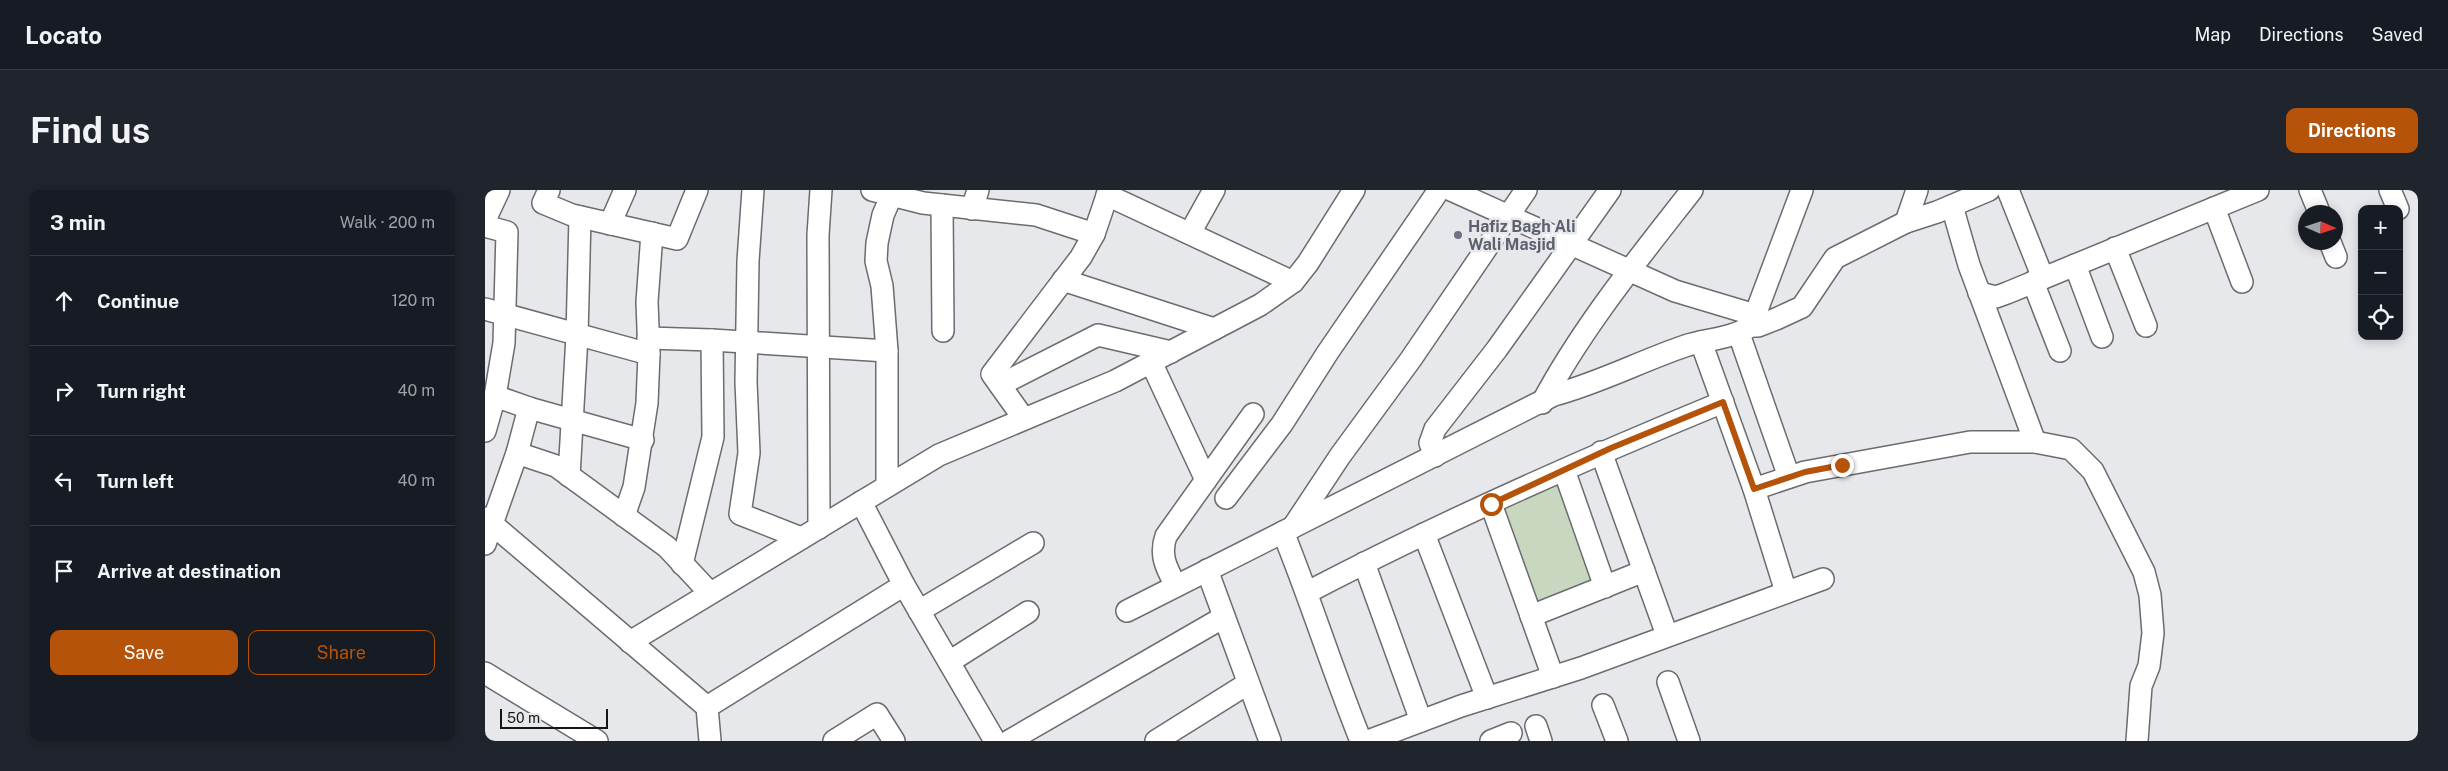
<!DOCTYPE html>
<meta charset="utf-8">
<style>
body{margin:0;font-family:"Public Sans",sans-serif;background:#20242c;color:#f1f3f6}
.controls{position:absolute;right:15px;top:15px;display:grid;overflow:hidden;border-radius:10px;box-shadow:0 2px 12px #0003}
.controls button{width:45px;height:45px;display:grid;place-items:center;padding:0;border:0;border-bottom:1px solid #363941;background:#171b24;color:#f1f3f6;font:25px sans-serif}
.compass{position:absolute;left:1813px;top:15px;width:45px;height:45px;border-radius:50%;background:#171b24;box-shadow:0 2px 12px #0003;rotate:93deg}
.scale{position:absolute;left:15px;bottom:12px;width:108px;box-sizing:border-box;padding-left:5px;border:2px solid #151516;border-top:0;font-size:14px;line-height:18px;white-space:nowrap;color:#151516;-webkit-text-stroke:4px #e7e8eb;paint-order:stroke}
.stop{position:absolute;width:15px;height:15px;margin:-11px;border:4px solid #b45309;border-radius:50%;background:#fff}
.stop.end{background:#b45309;border-color:#fff;box-shadow:0 1px 5px #0008}
.list{margin:0;padding:0;list-style:none}
h2{display:flex;justify-content:space-between;align-items:center;height:65px;margin:0;padding:0 20px;font-size:21px}
h2 small{font-size:16px;font-weight:400;color:#9ea1a6}
.list li{display:grid;grid-template-columns:32px 1fr auto;gap:15px;align-items:center;box-sizing:border-box;height:90px;padding:0 20px;border-top:1px solid #363941}
.list b{display:block;font-size:19px;white-space:nowrap}
.list em{font-size:16px;font-style:normal;color:#9ea1a6}
.actions{display:flex;gap:10px;padding:15px 20px}
.actions a{flex:1;padding:11px 0;border:1px solid #b45309;border-radius:10px;text-align:center;font-size:18px;color:#b45309}
.actions .main{background:#b45309;color:#fff}
.icon{flex:none;width:28px;height:28px;fill:none;stroke:currentColor;stroke-width:2;stroke-linecap:round;stroke-linejoin:round}
.map{position:relative;flex:none;width:1933px;height:551px;overflow:hidden;border-radius:10px}
header{display:flex;align-items:center;gap:30px;box-sizing:border-box;height:70px;padding:0 25px;background:#171b24;border-bottom:1px solid #363941}
header strong{font-size:24px}
nav{display:flex;gap:28px;margin-inline-start:auto;font-size:18px}
.intro{display:flex;align-items:center;justify-content:space-between;box-sizing:border-box;height:120px;padding:0 30px}
h1{margin:0;font-size:35px}
.button{padding:12px 22px;border-radius:10px;background:#b45309;color:#fff;font-size:18px;font-weight:700}
main{display:flex;gap:30px;padding:0 30px}
aside{flex:1;background:#171b24;border-radius:10px;box-shadow:0 2px 12px #0003}
.map>svg:first-child{display:block}
.green{fill:#c8d8c0}
.lines{fill:none;stroke-linecap:round;stroke-linejoin:round}
.minor-casing{stroke:#6b6c6f;stroke-width:24}
.minor{stroke:#fff;stroke-width:21}
.route{stroke:#b45309;stroke-width:6}
.worship-dot{fill:#6b7280;stroke:#e7e8eb;stroke-width:2}
.labels{text-anchor:middle;stroke-width:5;stroke-linejoin:round;paint-order:stroke}
.worship-label{font-size:16px;font-weight:bold;fill:#5b616d;stroke:#e7e8eb;text-anchor:start}
</style>
<header>
<strong>Locato</strong>
<nav><a>Map</a><a>Directions</a><a>Saved</a></nav>
</header>
<div class="intro"><h1>Find us</h1><a class="button">Directions</a></div>
<main>
<aside>
<h2>3 min<small>Walk · 200 m</small></h2>
<ul class="list">
<li><svg class="icon" aria-label="ahead" viewBox="0 0 24 24"><path d="M12 20V5M6 11l6-6 6 6"/></svg><div><b>Continue</b></div><em>120 m</em></li>
<li><svg class="icon" aria-label="right" viewBox="0 0 24 24"><path d="M7 20v-9h11M14 6l5 5-5 5"/></svg><div><b>Turn right</b></div><em>40 m</em></li>
<li><svg class="icon" aria-label="left" viewBox="0 0 24 24"><path d="M17 20v-9H6M10 6l-5 5 5 5"/></svg><div><b>Turn left</b></div><em>40 m</em></li>
<li><svg class="icon" aria-label="arrive" viewBox="0 0 24 24"><path d="M6 21V4h12l-3 4 3 4H6"/></svg><div><b>Arrive at destination</b></div></li>
</ul>
<div class="actions"><a class="main">Save</a><a>Share</a></div>
</aside>
<div class="map">
<svg width="1933" height="551" viewBox="0 0 1933 551">
<rect width="100%" height="100%" fill="#e7e8eb"/>
<path class="green" d="M1077,289l36,105 -62,23 -38,-100z"/>
<g class="lines">
<defs>
<g id="minor">
<path d="M64,0l-6,13 29,12 105,24 20,-49"/>
<path d="M268,0l-5,71 -2,121 3,71 -9,61 61,24"/>
<path d="M387,0l51,13 113,12 58,19"/>
<path d="M966,0l224,101 80,24"/>
<path d="M1523,0l35,88"/>
<path d="M1825,0l9,22"/>
<path d="M1905,0l8,19"/>
<path d="M622,5l186,87"/>
<path d="M457,15l1,126"/>
<path d="M1467,16l17,59 66,177"/>
<path d="M1729,18l28,74"/>
<path d="M487,19l6,-19"/>
<path d="M0,30l14,-30"/>
<path d="M1421,32l11,-32"/>
<path d="M125,34l15,-34"/>
<path d="M0,36l22,6 -3,111 -9,53 -10,35"/>
<path d="M705,43l24,-43"/>
<path d="M1845,52l6,15"/>
<path d="M1630,58l31,78"/>
<path d="M1590,75l27,72"/>
<path d="M578,90l151,49"/>
<path d="M1548,92l27,69"/>
<path d="M1494,103l17,4 11,-4 251,-103"/>
<path d="M0,119l164,45"/>
<path d="M1266,136h7l18,-7 26,-12 33,-49 71,-36 31,-10 52,-22"/>
<path d="M1254,144l50,143"/>
<path d="M163,148l64,2 175,11"/>
<path d="M1216,152l53,147 32,103"/>
<path d="M666,172l55,118"/>
<path d="M515,195l98,-50 73,17"/>
<path d="M10,206l34,12 114,32"/>
<path d="M1057,213c41,-77 97,-145 150,-213"/>
<path d="M539,229l-32,-45 89,-117 13,-23 15,-44"/>
<path d="M1116,262l66,183"/>
<path d="M32,263l39,13 111,81 43,46"/>
<path d="M950,266l-5,-13 5,-14 62,-80 113,-159"/>
<path d="M1079,280l41,117"/>
<path d="M84,286l8,-140 3,-119"/>
<path d="M402,296v-135l-5,-65 -6,-25 1,-18 6,-28 11,-25"/>
<path d="M1269,299l51,-17 165,-30h65l36,7 22,22 51,101 6,23 3,38 -4,33 -8,20 -4,55"/>
<path d="M741,308l56,-74 46,-72 111,-162"/>
<path d="M376,312l43,83 91,156"/>
<path d="M1006,314l62,173"/>
<path d="M139,326l10,-29 13,-84 2,-49 -2,-52 5,-69"/>
<path d="M0,328l222,189 3,34"/>
<path d="M808,337l47,-71 71,-97 115,-169"/>
<path d="M334,338l-1,-293 3,-45"/>
<path d="M798,342c28,69 50,140 78,209"/>
<path d="M939,344l63,164"/>
<path d="M0,354l32,-91 12,-45"/>
<path d="M879,373l57,158"/>
<path d="M197,374l31,-127 -1,-97"/>
<path d="M722,380l63,171"/>
<path d="M691,396c-9,-17 -17,-30 -10,-50l87,-122"/>
<path d="M823,402c134,-70 274,-132 415,-190"/>
<path d="M434,421l114,-68"/>
<path d="M642,421l427,-216c45,-12 87,-34 131,-49 22,-7 46,-7 66,-20l51,-136"/>
<path d="M1046,426l113,-45"/>
<path d="M145,452l309,-187 176,-74 145,-76 33,-23 15,-19 46,-73"/>
<path d="M464,472l79,-50"/>
<path d="M0,483l112,68"/>
<path d="M1183,492l21,59"/>
<path d="M1118,515l14,36"/>
<path d="M222,517l197,-122"/>
<path d="M1051,536l5,15"/>
<path d="M349,551l43,-27 17,27"/>
<path d="M524,551l215,-124"/>
<path d="M671,551l91,-57"/>
<path d="M883,551l93,-35 120,-38 242,-89"/>
<path d="M1006,551l20,-8"/>
</g>
</defs>
<use href="#minor" class="minor-casing"/>
<use href="#minor" class="minor"/>
</g>
<g class="lines">
<path class="route" d="M1006,314l120,-56 112,-46 31,87 51,-17 37,-7"/>
</g>
<circle class="worship-dot" cx="973" cy="45" r="5"/>
<g class="labels">
<g class="worship-label">
<text x="983" y="42">Hafiz Bagh Ali<tspan x="983" dy="18">Wali Masjid</tspan></text>
</g>
</g>
</svg>
<div class="controls">
<button>+</button>
<button>−</button>
<button><svg class="icon" aria-label="locate" viewBox="0 0 24 24"><circle cx="12" cy="12" r="6"/><path d="M12 2v4M12 18v4M2 12h4M18 12h4"/></svg></button>
</div>
<svg class="compass" viewBox="-18 -18 36 36"><path d="M0-13l5 13h-10z" fill="#e53935"/><path d="M0 13l5-13h-10z" fill="#9ea1a6"/></svg>
<div class="scale">50 m</div>
<div class="stop" style="left:1006px;top:314px"></div>
<div class="stop end" style="left:1357px;top:275px"></div>
</div>
</main>
